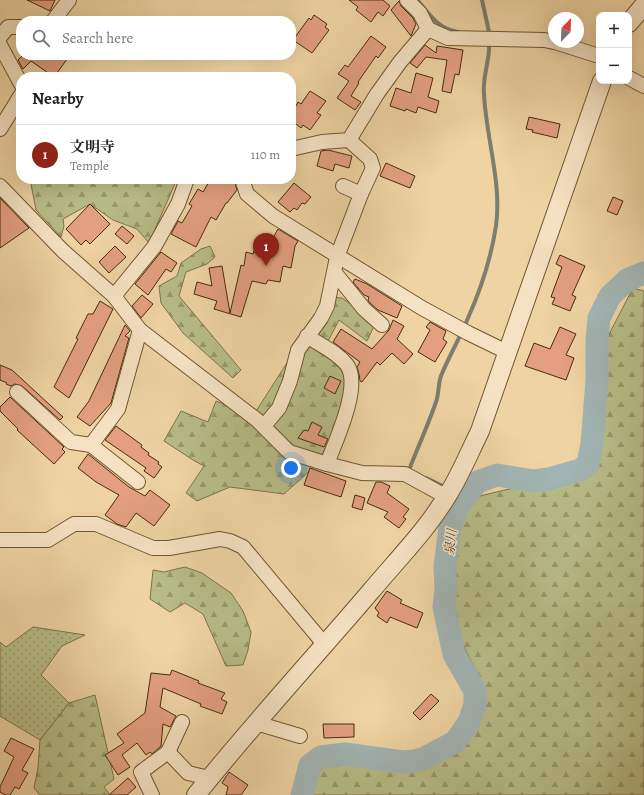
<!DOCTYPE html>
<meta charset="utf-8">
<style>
body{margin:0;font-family:Alegreya,"Noto Serif JP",serif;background:#f2f2f2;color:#222}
.controls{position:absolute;right:12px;top:12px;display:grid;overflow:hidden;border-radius:8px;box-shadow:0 4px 16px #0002}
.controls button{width:36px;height:36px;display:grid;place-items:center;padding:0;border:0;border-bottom:1px solid #e0e0e0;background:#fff;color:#222;font:20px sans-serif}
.compass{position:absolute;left:548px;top:12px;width:36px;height:36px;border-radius:50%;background:#fff;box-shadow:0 4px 16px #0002;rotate:23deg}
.you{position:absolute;left:291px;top:468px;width:14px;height:14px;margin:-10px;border:3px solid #fff;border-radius:50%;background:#1a73e8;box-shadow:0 0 0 6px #1a73e833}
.badge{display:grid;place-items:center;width:26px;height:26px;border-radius:50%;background:#8f2418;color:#fff;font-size:13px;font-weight:700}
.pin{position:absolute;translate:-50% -33px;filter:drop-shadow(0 1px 2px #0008)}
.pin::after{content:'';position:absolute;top:21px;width:14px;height:12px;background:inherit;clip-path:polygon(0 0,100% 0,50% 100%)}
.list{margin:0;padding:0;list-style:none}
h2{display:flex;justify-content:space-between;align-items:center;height:52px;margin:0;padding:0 16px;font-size:17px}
h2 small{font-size:13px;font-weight:400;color:#767676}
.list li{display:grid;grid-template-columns:26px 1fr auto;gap:12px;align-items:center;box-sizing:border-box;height:60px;padding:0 16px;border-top:1px solid #e0e0e0}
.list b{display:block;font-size:15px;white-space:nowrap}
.list p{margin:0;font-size:13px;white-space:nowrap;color:#767676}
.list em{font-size:13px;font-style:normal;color:#767676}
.icon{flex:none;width:22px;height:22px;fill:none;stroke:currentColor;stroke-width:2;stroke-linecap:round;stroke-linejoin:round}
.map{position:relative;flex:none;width:644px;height:795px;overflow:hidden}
.search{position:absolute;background:#fff;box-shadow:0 4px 16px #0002;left:16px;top:16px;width:280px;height:44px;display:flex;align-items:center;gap:10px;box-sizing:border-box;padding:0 14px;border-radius:16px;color:#767676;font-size:15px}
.panel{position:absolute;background:#fff;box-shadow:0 4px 16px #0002;left:16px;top:72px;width:280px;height:112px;border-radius:16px}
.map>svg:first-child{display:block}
.grass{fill:url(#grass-dots);stroke:#7e7449}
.forest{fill:url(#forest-firs);stroke:#7e7449}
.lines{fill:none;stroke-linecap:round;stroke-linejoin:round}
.stream{stroke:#7c7e70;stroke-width:4}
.river{stroke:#a1b4b3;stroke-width:23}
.building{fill:#e39f80;stroke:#452d0c}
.minor-casing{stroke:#705632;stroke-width:16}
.tertiary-casing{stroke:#705632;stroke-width:20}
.minor{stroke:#f5e2c3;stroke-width:14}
.tertiary{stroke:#f5e2c3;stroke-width:18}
.labels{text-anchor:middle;stroke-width:3;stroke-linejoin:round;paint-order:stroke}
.water-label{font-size:13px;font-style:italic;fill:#57482d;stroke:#f5e2c3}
</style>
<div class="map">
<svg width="644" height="795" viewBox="0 0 644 795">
<defs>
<pattern id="grass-dots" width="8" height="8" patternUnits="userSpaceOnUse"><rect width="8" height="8" fill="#b7bc86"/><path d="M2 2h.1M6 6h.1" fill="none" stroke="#97996c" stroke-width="1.8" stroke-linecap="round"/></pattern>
<pattern id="forest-firs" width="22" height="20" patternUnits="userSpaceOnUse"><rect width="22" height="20" fill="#b7bc86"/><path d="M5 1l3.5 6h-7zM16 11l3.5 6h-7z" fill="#97996c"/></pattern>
</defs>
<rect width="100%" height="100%" fill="#efd3a3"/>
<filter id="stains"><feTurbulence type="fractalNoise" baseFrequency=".005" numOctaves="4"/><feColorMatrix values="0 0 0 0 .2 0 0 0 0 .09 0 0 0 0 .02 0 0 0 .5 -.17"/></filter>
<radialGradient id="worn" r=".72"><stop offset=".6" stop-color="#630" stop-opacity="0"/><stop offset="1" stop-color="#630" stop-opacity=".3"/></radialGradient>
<path class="grass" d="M33,627l52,8 -23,11 -21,29 28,28 -29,37 -40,-24v-74l6,5z"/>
<g class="forest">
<path d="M30,179h147l-28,64 -12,-14 -24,-9 -23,-16 -27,15 1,7 -3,11 -25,-27z"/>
<path d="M210,246l5,11 -8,7 -21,8 -7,24 62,74 -8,8 -50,-45 -22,-30 -2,-17 18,-10 4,-13 20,-14z"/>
<path d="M633,288l11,3v504h-342l8,-24 29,-16 79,10 42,-19 23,-45 -4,-24 -35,-70 1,-70 18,-37 126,-30 9,-52 8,-78z"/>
<path d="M329,297l13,1 34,24 -9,19 -28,-21 -12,23 19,27 -1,27 -11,52 -50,45 -54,-7 -33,14 -11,-8 18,-27 -11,-6 -29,-19 17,-30 27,11 8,-21 37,15z"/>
<path d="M185,567l17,6 29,20 12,18 8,21 -3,18 -5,15 -17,1 -23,-52 -18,-11 -15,9 -20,-13 3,-29 11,2z"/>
<path d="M95,695l19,84 -10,8 6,8h-70l-6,-7 4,-20 2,-28 29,-37z"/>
</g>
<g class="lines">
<g class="stream">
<path d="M417,0c14,15 19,28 41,32"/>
<path d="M482,0l7,32"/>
<path d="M413,472l-4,-2c9,-23 19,-45 27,-68 3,-8 2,-18 5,-26 8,-20 19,-38 27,-58 13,-29 23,-60 28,-92 6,-44 -10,-88 -12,-132 -2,-18 7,-36 5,-54"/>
<path d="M426,478l21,10"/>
<path d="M455,492l11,5"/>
</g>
<path class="river" d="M302,795l8,-30 11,-8 24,-3 58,8 11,-1 11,-3 30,-16 14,-20 6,-17v-14l-21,-37 -10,-47 2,-18 -1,-22 5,-40 8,-21 19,-24 20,-7 37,6 15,-2 31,-9 8,-6 4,-20 5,-64v-41l2,-21 11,-22 17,-16 17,-7"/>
</g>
<g class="building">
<path d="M27,0h28l-5,11z"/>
<path d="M349,0h34l7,6 -7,10 -5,-4 -7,10 -15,-12 2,-3z"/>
<path d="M399,1l2,5 12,12 3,6 -5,12 -20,-26z"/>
<path d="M314,15l13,9 -2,3 4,3 -17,23 -19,-13 16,-22 2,2z"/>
<path d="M371,36l15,11 -8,11 -2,-2 -18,26 1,1 -8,13 10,6 -6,8 -18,-12 12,-17 -11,-7 7,-9 3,2z"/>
<path d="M425,45l11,8 1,-7 26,4 -4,25 -4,-1 -4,19 -9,-2 5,-31 -21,-3 -9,11 -7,-5z"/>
<path d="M23,55h47l-16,22 -23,-16 -8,8 -5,-9z"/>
<path d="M416,73l17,5 -5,19 11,4 -3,12 -18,-6 -2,6 -10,-4 -1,2 -15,-5 6,-18 15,5z"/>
<path d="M310,91l16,10 -9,12 4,2 -11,15 -7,-5 -2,3 -10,-8v-17l5,3 2,-4 3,2z"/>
<path d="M529,117l31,7 -3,14 -25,-6 1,-2 -7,-1z"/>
<path d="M328,150l24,6 -3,12 -14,-4 -2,7 -16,-5 4,-15z"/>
<path d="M386,163l29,13 -5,12 -30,-12z"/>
<path d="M221,179h13l3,11 -10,13h-1l-10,17 -5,-3 -15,30 -25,-13 7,-13 4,2 10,-17 -3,-2 9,-15 5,3 7,-12 5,3z"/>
<path d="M294,183l17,14 -6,7 -3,-1 -5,7 -3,-2 -4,4 -12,-10z"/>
<path d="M613,197l10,4 -6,14 -10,-4z"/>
<path d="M0,198l29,30 -29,20z"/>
<path d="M90,204l20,20 -20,20 -4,-4 -5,5 -15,-16z"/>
<path d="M122,226l12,10 -7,8 -12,-10z"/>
<path d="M278,229l20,12 -3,5 -4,22 -8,-2 -3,16 -12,-2 -2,4 -14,-3 -11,36 -27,-8 3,-8 -23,-7 3,-12 15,4 -3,-18 13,-2 8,47 11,-48 3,1 2,-14 7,2 1,-3 7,2 1,-4 4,1z"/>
<path d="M115,246l11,11 -17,16 -10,-11z"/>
<path d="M161,252l16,11 -6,9 -5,-3 -18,26 -13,-11z"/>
<path d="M560,255l25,11 -13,29 4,2 -6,14 -18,-7 3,-6 -4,-1 11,-30 -6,-3z"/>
<path d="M355,279l12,5 35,22 -5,12 -19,-8 -8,-7 -2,-3 1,-3 -5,-2 -11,-13z"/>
<path d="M142,295l11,9 -12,14 -9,-12z"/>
<path d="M100,301l13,8 -44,89 -15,-11 24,-48 -2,-1 12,-24h5z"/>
<path d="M393,320l11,6 -7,13 16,15 -9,10 -12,-11 -12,12 -3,-3 -15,20 -2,-1 -1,-7 -2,-7 3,-5 -27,-20 8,-13 31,20 17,-19z"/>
<path d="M430,322l16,9 -3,8 4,3 -12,20 -17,-10 12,-22 -4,-3z"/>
<path d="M125,325l5,6 -5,5 4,2 -18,65 -21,23 -13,-9 12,-16z"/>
<path d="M560,327l16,7 -10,21 8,3 -8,22 -41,-14 9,-23 16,6z"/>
<path d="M0,365l12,5 51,47 -3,3 -38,-34 -7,-2 -4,2 -5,-2 1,-1 -7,-3z"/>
<path d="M330,376l11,5 -6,13 -11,-6z"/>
<path d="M10,397l54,50 -2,2 3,3 -11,12 -37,-34 1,-1 -18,-18v-4z"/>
<path d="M312,422l10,5 -4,8 10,4 -4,8 -26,-9 6,-8 4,1z"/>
<path d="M116,426l26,19 -1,2 8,6 -1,2 11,7 -1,2 4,3 -8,11 -10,-7 2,-3 -41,-28z"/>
<path d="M88,454l41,33 16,9 5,-6 20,15 -16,21 -18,-13 -10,14 -9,-3 -12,-9 14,-20 -23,-13 -18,-14z"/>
<path d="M310,468l36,13 -5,16 -37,-12z"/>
<path d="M376,482h5l9,4 -3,7 22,16 -6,8 3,2 -7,9 -15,-11 4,-5 -21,-9z"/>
<path d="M355,495l10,3 -3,12 -10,-3z"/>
<path d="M387,591l15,9 -2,3 23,10 -6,15 -27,-11 -3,6 -10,-7 2,-3 -4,-5z"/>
<path d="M172,670l27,11 -1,2 27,10 -4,6 6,3 -5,12 -22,-8 1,-2 -38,-16 -3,19 16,9 -6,11 -7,-3 -2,22 -9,8 -2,-2 -4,3 -9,-12 -15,12 8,12 -12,8 -13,-20 19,-12 -7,-9 28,-21 6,-40 19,2z"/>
<path d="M431,694l8,7 -19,19 -7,-7z"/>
<path d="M323,724h31v13l-30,1z"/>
<path d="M11,738l23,11 -12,21 6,3 -9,16 -4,-2 -5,8h-4l-6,-3v-5l14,-30 -10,-6z"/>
<path d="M229,772l19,13 -7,10h-15l2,-8 -6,-4z"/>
<path d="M128,778l8,9 -9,8h-18z"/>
</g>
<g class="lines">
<defs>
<g id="minor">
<path d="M407,0l13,13 8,16 20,9 96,2 10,2"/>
<path d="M53,21l16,-21"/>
<path d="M0,37l8,-10h13"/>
<path d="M555,42l44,14"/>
<path d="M0,45l21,39"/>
<path d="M629,78l15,8"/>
<path d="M0,129l21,-34"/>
<path d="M291,149l31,-7 27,-2 28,-46 23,-32 28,-33"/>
<path d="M242,179l5,15 26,22 149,92 46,25 39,19"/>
<path d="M0,186l63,65 51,45 26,34 117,90 32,32 38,12 35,9 43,1 42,23"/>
<path d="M343,186l18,8"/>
<path d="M335,273l29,36 18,16"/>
<path d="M114,296l40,-49 24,-43 9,-25"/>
<path d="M307,336c13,9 30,16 40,29 15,21 -12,77 -20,99"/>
<path d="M17,392l54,50 20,3"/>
<path d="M264,426l15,-18 11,-27 8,-31 23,-32 6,-12 10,-49 24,-63 12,-26 -3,-9 -21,-19"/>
<path d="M138,482l-47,-37 27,-36 22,-79"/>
<path d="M0,540h48l26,-16h22l57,24h16l51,-9 10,2 13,6 82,98"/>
<path d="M256,723l44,13"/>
<path d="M168,752l20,21 21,5"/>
<path d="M152,795l-11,-23 27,-20 14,-30"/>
</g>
<g id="tertiary">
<path d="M629,23l15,-18"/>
<path d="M196,795c56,-70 117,-136 175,-204 26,-31 55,-60 76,-95 13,-20 22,-43 33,-65l122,-350"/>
</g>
</defs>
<use href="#minor" class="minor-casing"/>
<use href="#tertiary" class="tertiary-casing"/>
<use href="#minor" class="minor"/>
<use href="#tertiary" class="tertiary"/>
</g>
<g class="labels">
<g class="water-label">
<text transform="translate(450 542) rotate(-84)" y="5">泉川</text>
</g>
</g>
<rect width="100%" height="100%" filter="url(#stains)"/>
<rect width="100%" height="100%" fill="url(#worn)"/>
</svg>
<div class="controls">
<button>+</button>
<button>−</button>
</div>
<svg class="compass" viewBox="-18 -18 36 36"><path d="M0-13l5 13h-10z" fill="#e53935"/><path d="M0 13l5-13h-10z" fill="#767676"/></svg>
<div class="you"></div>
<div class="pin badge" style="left:266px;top:266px">1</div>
<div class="search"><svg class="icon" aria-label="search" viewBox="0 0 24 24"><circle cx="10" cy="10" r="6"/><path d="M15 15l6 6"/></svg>Search here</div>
<section class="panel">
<h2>Nearby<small></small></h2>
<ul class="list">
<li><span class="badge">1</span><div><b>文明寺</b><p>Temple</p></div><em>110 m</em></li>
</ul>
</section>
</div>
